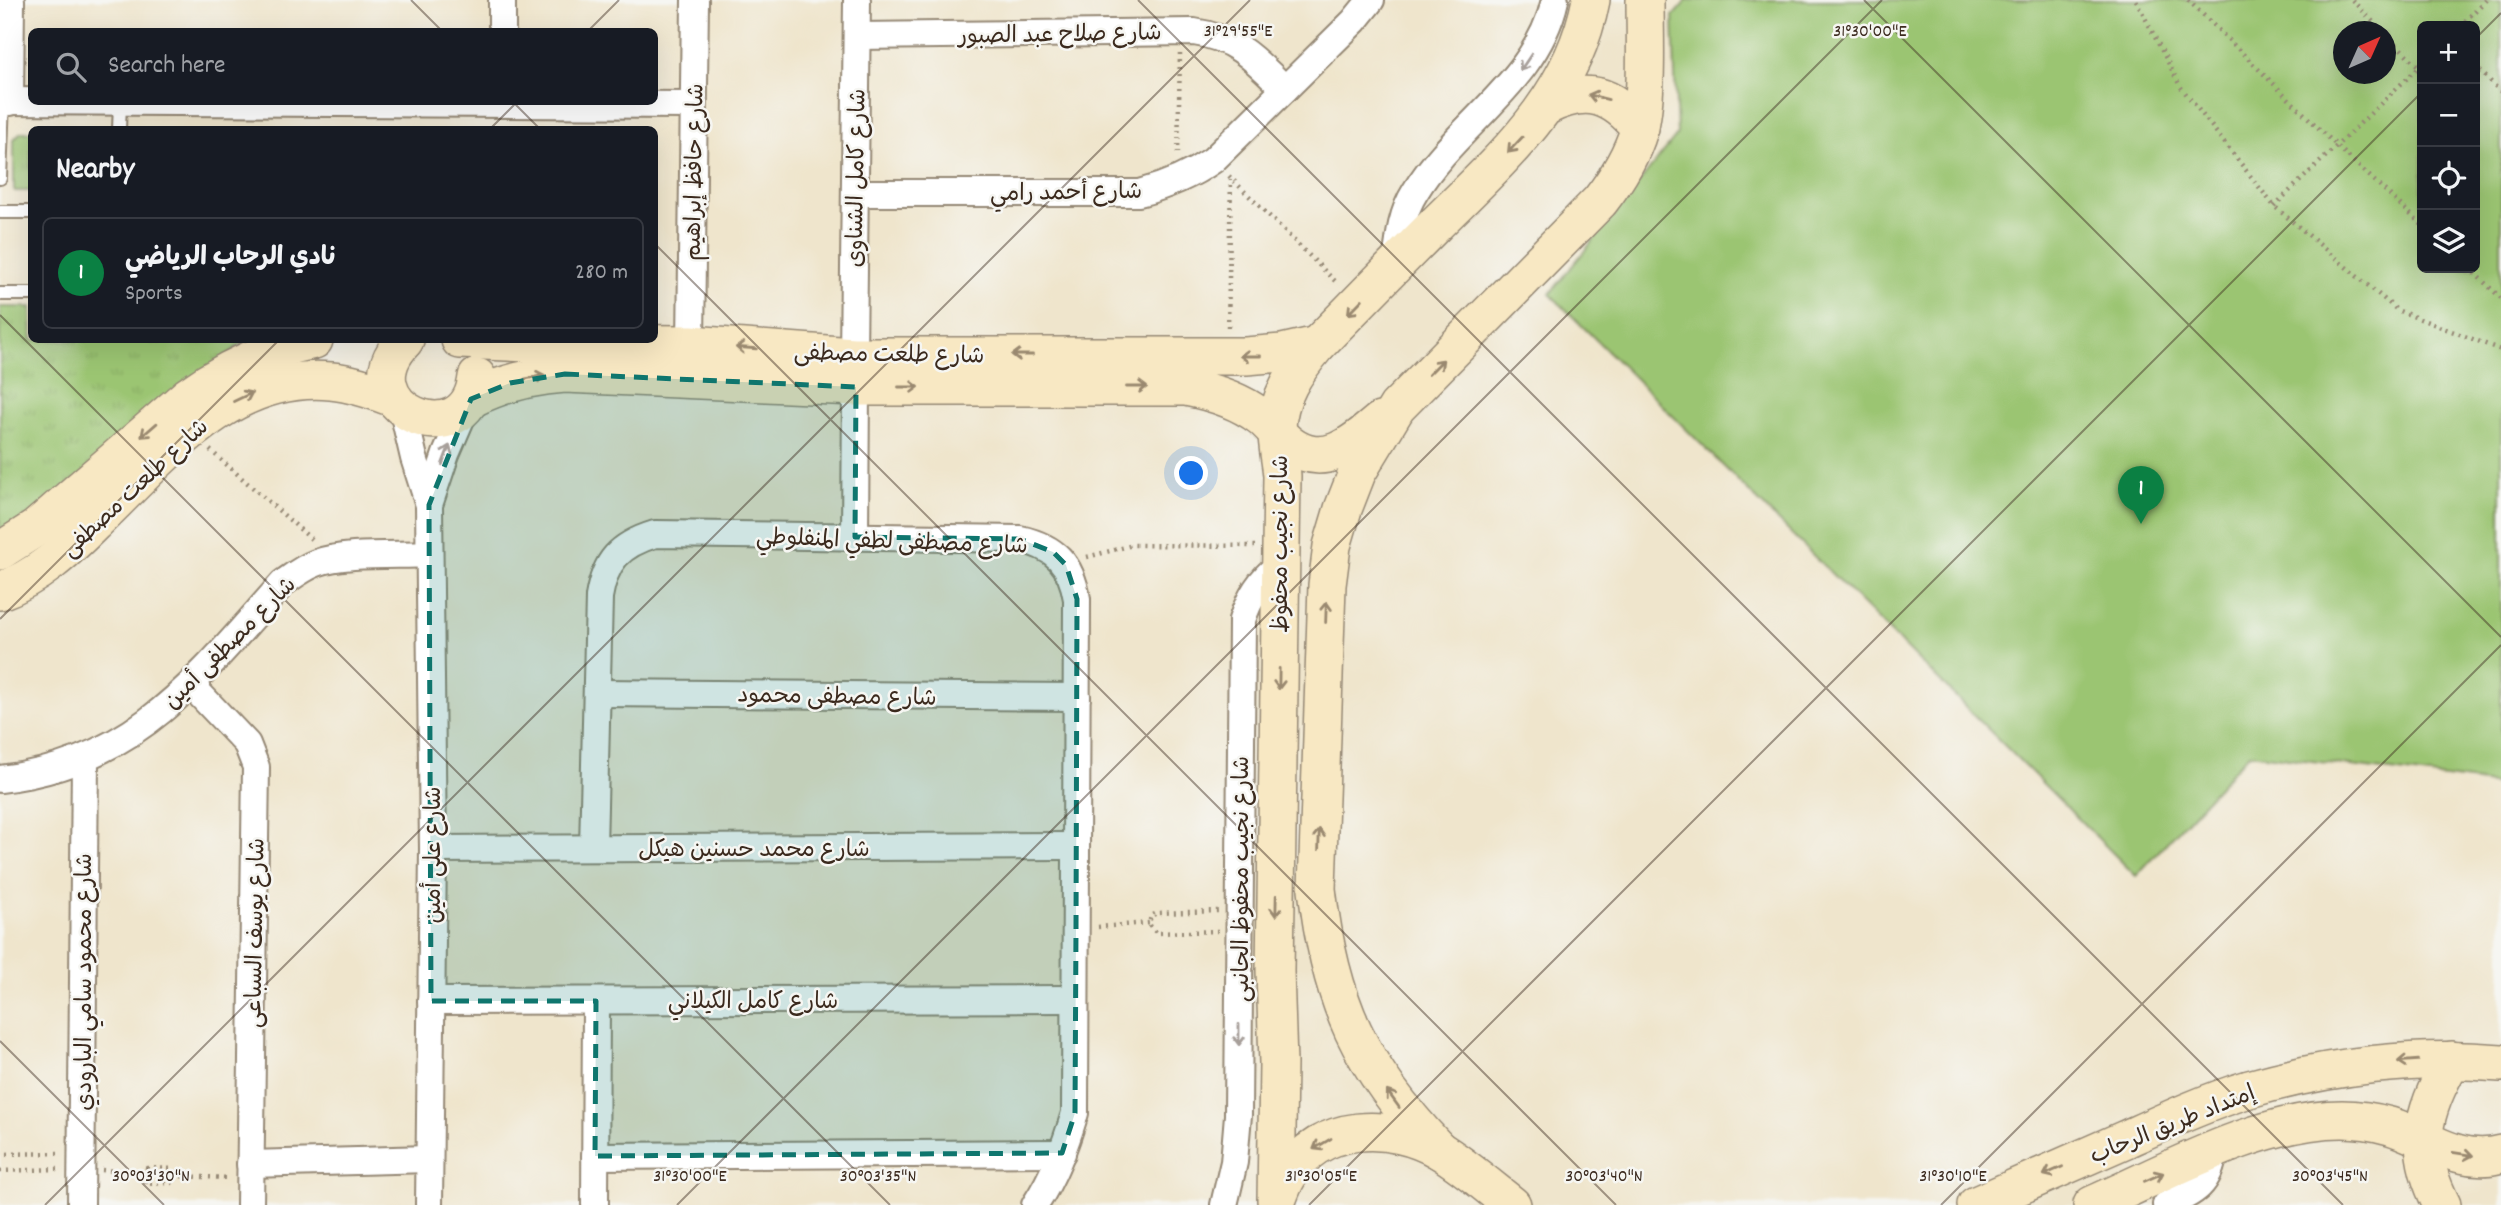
<!DOCTYPE html>
<meta charset="utf-8">
<style>
body{margin:0;font-family:Dekko,"Playpen Sans Arabic",sans-serif;background:#20242c;color:#f1f3f6}
.controls{position:absolute;right:21px;top:21px;display:grid;overflow:hidden;border-radius:10px;box-shadow:0 7px 28px #0002}
.controls button{width:63px;height:63px;display:grid;place-items:center;padding:0;border:0;border-bottom:2px solid #363941;background:#171b24;color:#f1f3f6;font:35px sans-serif}
.compass{position:absolute;left:2333px;top:21px;width:63px;height:63px;border-radius:50%;background:#171b24;box-shadow:0 7px 28px #0002;rotate:45deg}
.you{position:absolute;left:1192px;top:474px;width:24px;height:24px;margin:-18px;border:5px solid #fff;border-radius:50%;background:#1a73e8;box-shadow:0 0 0 10px #1a73e833}
.badge{display:grid;place-items:center;width:46px;height:46px;border-radius:50%;background:#0b8043;color:#fff;font-size:23px;font-weight:700}
.pin{position:absolute;translate:-50% -58px;filter:drop-shadow(0 2px 4px #0008)}
.pin::after{content:'';position:absolute;top:37px;width:24px;height:21px;background:inherit;clip-path:polygon(0 0,100% 0,50% 100%)}
.list{margin:0;padding:0;list-style:none}
h2{display:flex;justify-content:space-between;align-items:center;height:91px;margin:0;padding:0 28px;font-size:30px}
h2 small{font-size:23px;font-weight:400;color:#9ea1a6}
.list li{display:grid;grid-template-columns:46px 1fr auto;gap:21px;align-items:center;box-sizing:border-box;height:112px;margin:0 14px 14px;padding:0 14px;border:2px solid #363941;border-radius:10px}
.list b{display:block;font-size:26px;white-space:nowrap}
.list p{margin:0;font-size:23px;white-space:nowrap;color:#9ea1a6}
.list em{font-size:23px;font-style:normal;color:#9ea1a6}
.icon{flex:none;width:38px;height:38px;fill:none;stroke:currentColor;stroke-width:2;stroke-linecap:round;stroke-linejoin:round}
.map{position:relative;flex:none;width:2501px;height:1205px;overflow:hidden}
.search{position:absolute;background:#171b24;box-shadow:0 7px 28px #0002;left:28px;top:28px;width:630px;height:77px;display:flex;align-items:center;gap:18px;box-sizing:border-box;padding:0 24px;border-radius:10px;color:#9ea1a6;font-size:26px}
.panel{position:absolute;background:#171b24;box-shadow:0 7px 28px #0002;left:28px;top:126px;width:630px;height:217px;border-radius:10px}
.map>svg:first-child{display:block}
.grass{fill:url(#grass-tufts);stroke:#6b7848;stroke-width:2}
.pitch{fill:#9bc572;stroke:#6b7848;stroke-width:2;fill-rule:evenodd}
.lines{fill:none;stroke-linecap:round;stroke-linejoin:round}
.lane-casing{stroke:#958875;stroke-width:16}
.street-casing{stroke:#958875;stroke-width:30}
.secondary-casing{stroke:#958875;stroke-width:40}
.path{stroke:#958875;stroke-width:4.5;stroke-dasharray:2 5;stroke-linecap:butt}
.lane{stroke:#fff;stroke-width:12}
.street{stroke:#fff;stroke-width:26}
.secondary{stroke:#f8e8c3;stroke-width:37}
.oneway{stroke:#a79f9a}
.oneway2{stroke:#9a8970}
.marked{fill:#0f766e;fill-opacity:0.2;stroke:#0f766e;stroke-width:5;stroke-dasharray:14 9;stroke-linejoin:round}
.ticks{fill:none;stroke:#3b2a1e;stroke-width:2;stroke-opacity:0.45}
.labels{text-anchor:middle;stroke-width:5;stroke-linejoin:round;paint-order:stroke}
.street-label{font-size:23px;fill:#3b2a1e;stroke:#f6f6f2}
.ticks-label{font-size:18px;text-anchor:middle;fill:#3b2a1e;stroke:#f6f6f2;stroke-width:5;stroke-linejoin:round;paint-order:stroke}
</style>
<div class="map">
<svg width="2501" height="1205" viewBox="0 0 2501 1205">
<defs>
<pattern id="grass-tufts" width="24" height="20" patternUnits="userSpaceOnUse" patternTransform="scale(1.75)"><rect width="24" height="20" fill="#9bc572"/><path d="M3 7l-1-3M5 7V3M7 7l1-3M15 17l-1-3M17 17v-4M19 17l1-3" fill="none" stroke="#86a962"/></pattern>
</defs>
<rect width="100%" height="100%" fill="#f6f6f2"/>
<filter id="ink" filterUnits="userSpaceOnUse"><feTurbulence type="fractalNoise" baseFrequency=".0143" numOctaves="2"/><feDisplacementMap in="SourceGraphic" scale="14" xChannelSelector="R" yChannelSelector="G"/><feConvolveMatrix kernelMatrix="1 2 1 2 8 2 1 2 1" color-interpolation-filters="sRGB"/></filter>
<filter id="wash" filterUnits="userSpaceOnUse"><feTurbulence type="fractalNoise" baseFrequency=".00686" numOctaves="4" result="noise"/><feDisplacementMap in="SourceGraphic" scale="28" xChannelSelector="R" yChannelSelector="G"/><feGaussianBlur stdDeviation="1.57" result="paint"/><feColorMatrix in="noise" values="0 0 0 0 0 0 0 0 0 0 0 0 0 0 0 0 0 1.4 0 .05"/><feComposite in="paint" operator="in"/></filter>
<g filter="url(#wash)">
<rect width="100%" height="100%" fill="#efe5cc"/>
<g class="grass">
<path d="M21,132h10v59h-16l-1,-2v-50z"/>
<path d="M0,307h31l1,33h214l-211,173 -35,22z"/>
</g>
<path class="pitch" d="M1687,0h814v785l-252,-32 -113,123 -586,-582 127,-159 -4,-119zM2422,26h53v242h-53zM2344,32h42v42h-42z"/>
</g>
<g filter="url(#ink)">
<g class="lines">
<defs>
<g id="lane">
<path d="M119,130l1,-28"/>
<path d="M0,178l3,-77"/>
<path d="M0,212h32"/>
<path d="M0,294h32"/>
</g>
<g id="street">
<path d="M502,32v-32"/>
<path d="M857,36l337,-4c43,6 62,29 91,57"/>
<path d="M0,101l694,4"/>
<path d="M10,102l1,-102"/>
<path d="M855,193h284c27,-7 51,-17 74,-33l141,-139 17,-21"/>
<path d="M1396,264c3,-25 5,-50 19,-72 41,-68 122,-110 140,-192"/>
<path d="M691,344l4,-344"/>
<path d="M853,356l4,-356"/>
<path d="M403,411l11,47 15,47"/>
<path d="M855,537l1,-150"/>
<path d="M191,685l56,59 9,23 -6,438"/>
<path d="M597,693l480,4"/>
<path d="M0,779c136,-15 198,-101 283,-196 10,-7 20,-15 33,-20 29,-11 81,-7 113,-9"/>
<path d="M593,848l6,-251c6,-36 20,-52 56,-63l365,5c35,8 51,24 57,60l-2,514c-10,33 -21,63 -40,92"/>
<path d="M433,849l643,-3"/>
<path d="M431,1001l644,-2"/>
<path d="M595,1156l467,-3"/>
<path d="M250,1164l179,-5"/>
<path d="M81,1205l4,-446"/>
<path d="M429,1205l4,-356 -4,-344 17,-51 21,-49"/>
<path d="M595,1205l1,-204"/>
<path d="M1224,1205l10,-43 4,-47 4,-495c8,-24 18,-40 38,-56"/>
<path d="M2166,1205c29,-13 44,-20 48,-54"/>
</g>
<g id="secondary">
<path d="M1547,106c40,-20 65,-12 93,22"/>
<path d="M405,340c-63,65 62,122 72,37"/>
<path d="M460,340l68,3 163,1 162,12h393l36,-3 35,-8"/>
<path d="M471,399c30,-15 61,-23 94,-25l291,13h330c27,5 53,13 75,30 10,8 18,19 28,27 35,26 64,0 91,-23"/>
<path d="M0,551l36,-23 152,-132c39,-28 79,-47 126,-56"/>
<path d="M0,591c38,-14 66,-40 94,-68 66,-63 135,-152 237,-142 22,2 42,9 62,17"/>
<path d="M1439,1150c-79,-83 -109,-147 -122,-261l10,-304 5,-39 11,-37 14,-36 40,-66 203,-206c17,-22 31,-44 39,-71 9,-33 6,-94 6,-130"/>
<path d="M1276,1201l2,-138 -3,-92 7,-495c-1,-14 -5,-29 -5,-44 -1,-34 19,-62 40,-87 38,-39 77,-79 116,-118 68,-68 139,-127 158,-227"/>
<path d="M1277,1201c3,-8 6,-17 11,-25 31,-54 103,-54 151,-26 26,16 50,37 73,55"/>
<path d="M1976,1205c50,-22 100,-44 150,-66 40,-18 81,-37 123,-50 80,-23 169,-34 252,-26"/>
<path d="M2092,1205c75,-33 168,-86 250,-86 15,0 34,3 48,7 37,11 70,40 111,28"/>
<path d="M2442,1205c-29,-56 -21,-92 10,-145"/>
</g>
</defs>
<use href="#lane" class="lane-casing"/>
<use href="#street" class="street-casing"/>
<use href="#secondary" class="secondary-casing"/>
<g class="path">
<path d="M2136,0l44,86 94,120 123,104 104,40"/>
<path d="M2188,0l148,145 86,80"/>
<path d="M2352,0l31,32"/>
<path d="M2460,26l26,-26"/>
<path d="M2386,34l33,33"/>
<path d="M2475,66l26,26"/>
<path d="M1178,153l2,-99"/>
<path d="M1229,176l108,107"/>
<path d="M2274,206l148,-142"/>
<path d="M2469,268l32,30"/>
<path d="M1228,327l3,-148"/>
<path d="M210,450l101,89"/>
<path d="M1087,557l46,-12 122,1"/>
<path d="M1098,927l51,-4"/>
<path d="M1218,931l-61,2 -5,-4 -3,-6 2,-7 6,-3 61,-2"/>
<path d="M0,1154l60,-1"/>
<path d="M147,1168l27,1v14l-28,1z"/>
<path d="M102,1170l44,3"/>
<path d="M0,1171l59,-2"/>
<path d="M174,1176l55,2"/>
</g>
<use href="#lane" class="lane"/>
<use href="#street" class="street"/>
<use href="#secondary" class="secondary"/>
</g>
<defs><path id="oneway-shaft" d="M-6 0H5M1.5-3L5.5 0L1.5 3" fill="none" stroke-width="1.6" stroke-linecap="round" stroke-linejoin="round" transform="scale(1.75)"/></defs>
<g class="oneway">
<use href="#oneway-shaft" transform="translate(1526 62) rotate(124)"/>
<use href="#oneway-shaft" transform="translate(446 455) rotate(-69)"/>
<use href="#oneway-shaft" transform="translate(1239 1035) rotate(90)"/>
</g>
<g class="oneway2">
<use href="#oneway-shaft" transform="translate(1598 97) rotate(-166)"/>
<use href="#oneway-shaft" transform="translate(1515 145) rotate(133)"/>
<use href="#oneway-shaft" transform="translate(1355 307) rotate(134)"/>
<use href="#oneway-shaft" transform="translate(746 348) rotate(-176)"/>
<use href="#oneway-shaft" transform="translate(1022 355) rotate(180)"/>
<use href="#oneway-shaft" transform="translate(1250 356) rotate(180)"/>
<use href="#oneway-shaft" transform="translate(1436 367) rotate(-45)"/>
<use href="#oneway-shaft" transform="translate(535 377) rotate(-11)"/>
<use href="#oneway-shaft" transform="translate(909 387)"/>
<use href="#oneway-shaft" transform="translate(1137 387)"/>
<use href="#oneway-shaft" transform="translate(243 397) rotate(-25)"/>
<use href="#oneway-shaft" transform="translate(149 430) rotate(139)"/>
<use href="#oneway-shaft" transform="translate(1326 612) rotate(-88)"/>
<use href="#oneway-shaft" transform="translate(1279 679) rotate(91)"/>
<use href="#oneway-shaft" transform="translate(1319 839) rotate(-88)"/>
<use href="#oneway-shaft" transform="translate(1276 906) rotate(91)"/>
<use href="#oneway-shaft" transform="translate(2408 1061) rotate(176)"/>
<use href="#oneway-shaft" transform="translate(1393 1099) rotate(-126)"/>
<use href="#oneway-shaft" transform="translate(1322 1144) rotate(149)"/>
<use href="#oneway-shaft" transform="translate(2463 1154) rotate(9)"/>
<use href="#oneway-shaft" transform="translate(2053 1171) rotate(156)"/>
<use href="#oneway-shaft" transform="translate(2154 1177) rotate(-24)"/>
</g>
</g>
<path class="marked" d="M565,374l291,13 -1,150 165,2 33,13 13,13 11,34 -1,330 -1,184 -13,40 -467,3 1,-155h-165l-2,-496 42,-106 39,-16z"/>
<path class="ticks" d="M411,0l32,32M1138,0l1205,1205M1864,0l637,637M587,32l32,-32M2475,39l26,-26M513,102l28,28M489,130l28,-28M654,243l962,962M0,315l890,890M0,619l279,-279M0,1041l164,164M45,1205l1205,-1205M677,1205l1205,-1205M1309,1205l1113,-1113M1941,1205l560,-560"/>
<g class="labels">
<g class="street-label">
<text transform="translate(1060 33) rotate(-1)" y="8">شارع صلاح عبد الصبور</text>
<text transform="translate(693 172) rotate(-89)" y="8">شارع حافظ إبراهيم</text>
<text transform="translate(855 178) rotate(-89)" y="8">شارع كامل الشناوى</text>
<text transform="translate(1066 191) rotate(-1)" y="8">شارع أحمد رامي</text>
<text transform="translate(889 353) rotate(1)" y="8">شارع طلعت مصطفى</text>
<text transform="translate(134 487) rotate(-43)" y="8">شارع طلعت مصطفى</text>
<text transform="translate(892 540) rotate(2)" y="8">شارع مصطفى لطفي المنفلوطي</text>
<text transform="translate(1279 544) rotate(-90)" y="8">شارع نجيب محفوظ</text>
<text transform="translate(229 642) rotate(-45)" y="8">شارع مصطفى أمين</text>
<text transform="translate(837 695) rotate(1)" y="8">شارع مصطفى محمود</text>
<text x="754" y="856">شارع محمد حسنين هيكل</text>
<text transform="translate(432 855) rotate(-90)" y="8">شارع على أمين</text>
<text transform="translate(1240 879) rotate(-90)" y="8">شارع نجيب محفوظ الجانبى</text>
<text transform="translate(254 933) rotate(-89)" y="8">شارع يوسف السباعى</text>
<text transform="translate(83 982) rotate(-90)" y="8">شارع محمود سامي البارودي</text>
<text x="753" y="1008">شارع كامل الكيلاني</text>
<text transform="translate(2172 1123) rotate(-22)" y="8">إمتداد طريق الرحاب</text>
</g>
</g>
<g class="ticks-label">
<text x="1238" y="36">31°29'55"E</text>
<text x="1870" y="36">31°30'00"E</text>
<text x="1953" y="1181">31°30'10"E</text>
<text x="151" y="1181">30°03'30"N</text>
<text x="690" y="1181">31°30'00"E</text>
<text x="878" y="1181">30°03'35"N</text>
<text x="1321" y="1181">31°30'05"E</text>
<text x="1604" y="1181">30°03'40"N</text>
<text x="2330" y="1181">30°03'45"N</text>
</g>
</svg>
<div class="controls">
<button>+</button>
<button>−</button>
<button><svg class="icon" aria-label="locate" viewBox="0 0 24 24"><circle cx="12" cy="12" r="6"/><path d="M12 2v4M12 18v4M2 12h4M18 12h4"/></svg></button>
<button><svg class="icon" aria-label="layers" viewBox="0 0 24 24"><path d="M12 4l9 5-9 5-9-5zM3 14l9 5 9-5"/></svg></button>
</div>
<svg class="compass" viewBox="-18 -18 36 36"><path d="M0-13l5 13h-10z" fill="#e53935"/><path d="M0 13l5-13h-10z" fill="#9ea1a6"/></svg>
<div class="you"></div>
<div class="pin badge" style="left:2141px;top:524px">1</div>
<div class="search"><svg class="icon" aria-label="search" viewBox="0 0 24 24"><circle cx="10" cy="10" r="6"/><path d="M15 15l6 6"/></svg>Search here</div>
<section class="panel">
<h2>Nearby<small></small></h2>
<ul class="list">
<li><span class="badge">1</span><div><b>نادي الرحاب الرياضي</b><p>Sports</p></div><em>280 m</em></li>
</ul>
</section>
</div>
